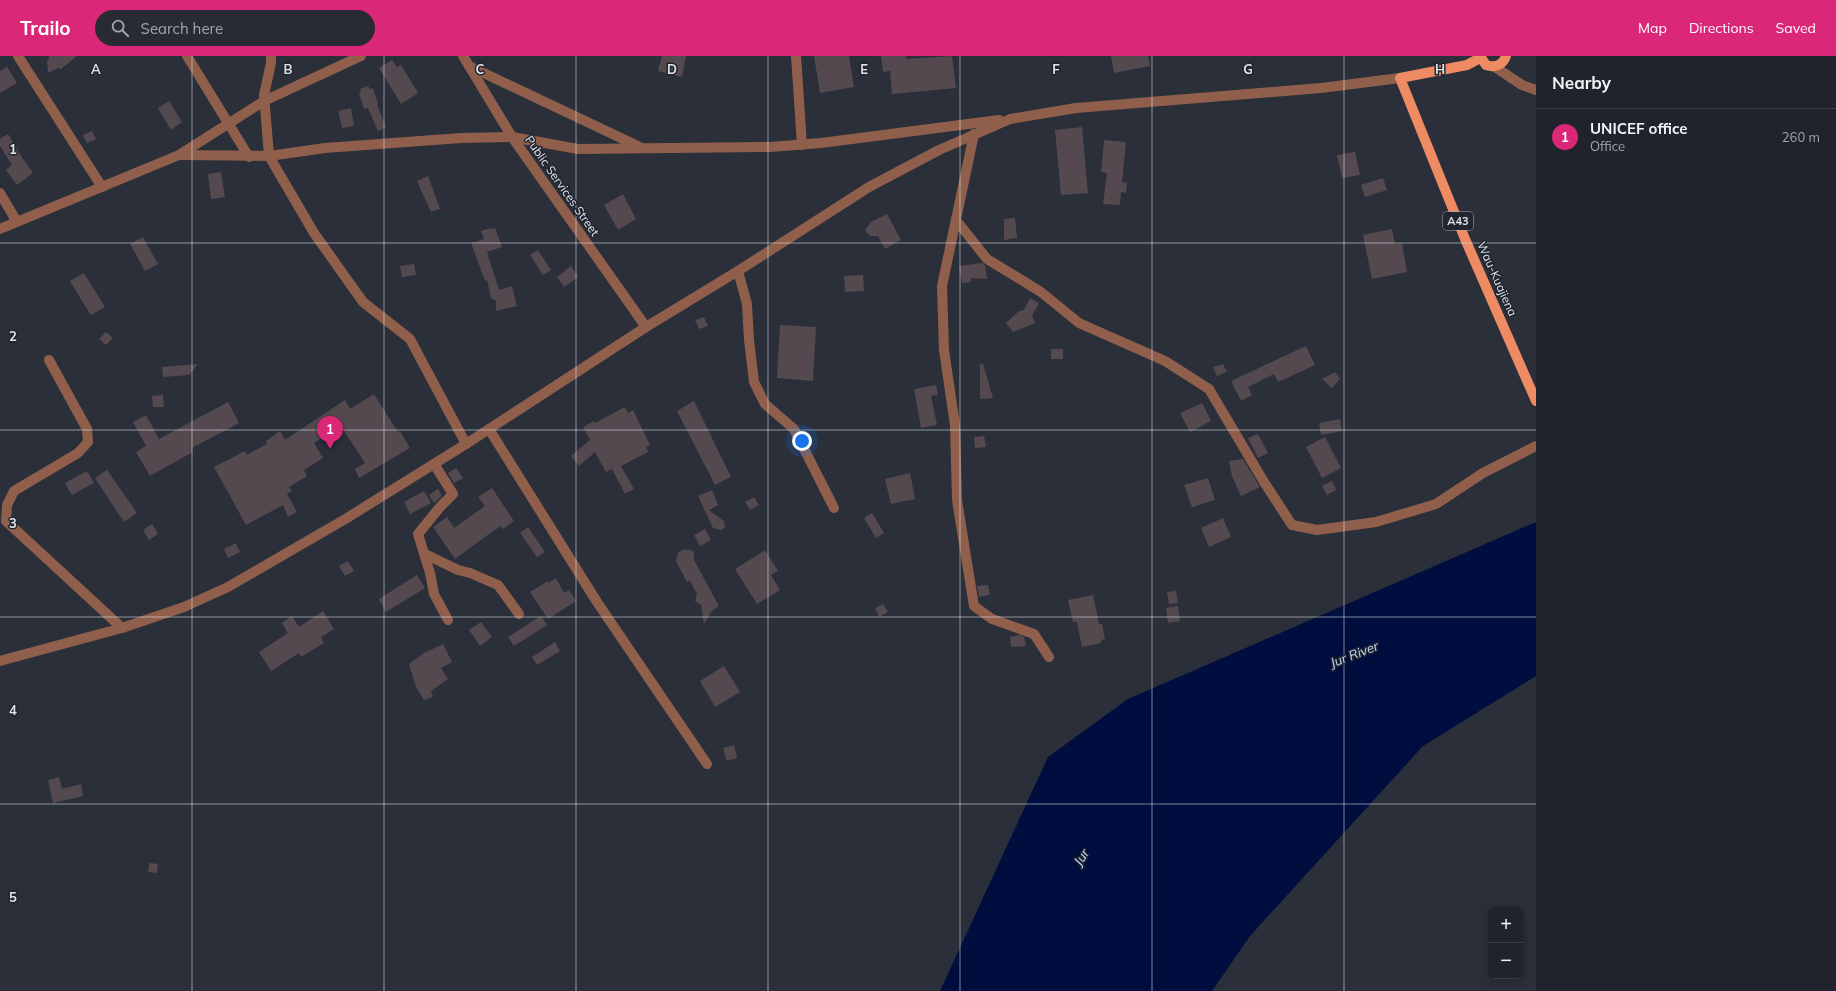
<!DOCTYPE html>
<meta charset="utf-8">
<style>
body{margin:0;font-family:Mulish,sans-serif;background:#282b34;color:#f1f3f6}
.controls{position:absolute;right:12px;bottom:12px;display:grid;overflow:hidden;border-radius:8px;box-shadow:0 2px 10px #0003}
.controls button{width:36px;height:36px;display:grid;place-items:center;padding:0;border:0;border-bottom:1px solid #3d4048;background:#20232c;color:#f1f3f6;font:20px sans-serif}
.you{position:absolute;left:802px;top:385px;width:14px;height:14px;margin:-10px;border:3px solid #fff;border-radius:50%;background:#1a73e8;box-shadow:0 0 0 6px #1a73e833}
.badge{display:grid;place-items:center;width:26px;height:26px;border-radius:50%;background:#db2777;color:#fff;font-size:13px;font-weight:700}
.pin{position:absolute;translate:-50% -33px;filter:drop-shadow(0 1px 2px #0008)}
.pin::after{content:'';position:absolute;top:21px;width:14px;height:12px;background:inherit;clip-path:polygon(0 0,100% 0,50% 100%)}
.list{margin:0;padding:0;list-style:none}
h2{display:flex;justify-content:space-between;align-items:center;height:52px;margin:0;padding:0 16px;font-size:17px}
h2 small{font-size:13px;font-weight:400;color:#a2a4a9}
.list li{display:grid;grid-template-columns:26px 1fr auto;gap:12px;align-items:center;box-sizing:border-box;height:56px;padding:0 16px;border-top:1px solid #3d4048}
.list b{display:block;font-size:15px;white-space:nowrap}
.list p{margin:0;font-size:13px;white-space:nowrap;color:#a2a4a9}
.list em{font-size:13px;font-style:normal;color:#a2a4a9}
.icon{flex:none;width:22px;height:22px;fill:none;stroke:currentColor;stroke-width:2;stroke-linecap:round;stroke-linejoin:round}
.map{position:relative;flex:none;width:1536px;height:935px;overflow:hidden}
header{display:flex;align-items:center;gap:24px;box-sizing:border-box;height:56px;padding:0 20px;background:#db2777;color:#fff}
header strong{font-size:19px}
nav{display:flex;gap:22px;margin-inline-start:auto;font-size:14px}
.search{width:280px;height:36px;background:#282b34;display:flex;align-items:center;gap:10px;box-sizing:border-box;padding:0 14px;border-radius:22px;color:#a2a4a9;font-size:15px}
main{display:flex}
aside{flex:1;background:#20232c}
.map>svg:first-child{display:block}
.water{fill:#000e3f}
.building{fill:#554950}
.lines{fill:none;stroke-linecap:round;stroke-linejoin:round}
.minor{stroke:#905f4b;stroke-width:10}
.major{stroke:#ee8b62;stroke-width:10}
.grid{fill:none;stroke:#e1e5eb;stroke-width:1;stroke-opacity:0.55}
.labels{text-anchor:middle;stroke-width:3;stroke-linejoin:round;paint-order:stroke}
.shield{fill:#20252f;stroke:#a7abb3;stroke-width:1}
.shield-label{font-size:11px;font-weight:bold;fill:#e1e5eb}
.street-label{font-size:12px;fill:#e1e5eb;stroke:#20252f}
.water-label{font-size:13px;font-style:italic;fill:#c4d6f8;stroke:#20252f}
.grid-label{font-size:13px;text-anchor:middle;font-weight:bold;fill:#e1e5eb;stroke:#20252f;stroke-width:3;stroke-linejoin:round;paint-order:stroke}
</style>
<header>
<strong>Trailo</strong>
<div class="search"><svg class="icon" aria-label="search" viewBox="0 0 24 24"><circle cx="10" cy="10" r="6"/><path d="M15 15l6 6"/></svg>Search here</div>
<nav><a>Map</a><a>Directions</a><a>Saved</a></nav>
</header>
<main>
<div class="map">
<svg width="1536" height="935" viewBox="0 0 1536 935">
<rect width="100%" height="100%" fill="#2a2f3a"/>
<path class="water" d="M1536,466v154l-113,70 -173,190 -38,55h-272l108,-234 80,-58z"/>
<g class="building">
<path d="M49,0h28l-16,13 -3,-1 -10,5 -1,-13 2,-1z"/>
<path d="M662,0h24l-4,21 -24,-6z"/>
<path d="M814,0h35l5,31 -34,6z"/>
<path d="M881,0h25l1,3 45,-3 4,32 -64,6 -2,-23 -7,1z"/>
<path d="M1111,0h37l2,10 -36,7z"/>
<path d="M392,4l5,7 4,-2 17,28 -17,11 -22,-36z"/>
<path d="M7,11l10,16 -17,10v-22z"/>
<path d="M368,30l2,3 3,-1 5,16 -1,1 9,22 -8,4 -10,-23 -4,1 -5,-16 2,-1 -1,-3z"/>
<path d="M169,45l13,21 -11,8 -13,-22z"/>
<path d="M351,52l3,18 -12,2 -4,-17z"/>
<path d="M1082,71l6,66 -27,2 -6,-65z"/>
<path d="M92,75l4,8 -9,4 -4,-8z"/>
<path d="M8,78l13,22 12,17 -16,12 -11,-15 6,-5 -12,-19v-7z"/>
<path d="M1104,84l22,2 -4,40 5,1 -1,10 -5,-1 -1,13 -17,-1 4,-31 -6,-1z"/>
<path d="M1355,96l5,23 -18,3 -5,-23z"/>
<path d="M221,116l4,25 -14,2 -3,-25z"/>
<path d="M428,120l12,33 -9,3 -14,-31z"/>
<path d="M1383,122l4,12 -22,7 -4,-12z"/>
<path d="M623,138l13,25 -18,11 -14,-25z"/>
<path d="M887,158l14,26 -16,9 -7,-13h-8l-5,-6 6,-8z"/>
<path d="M1015,162l2,20 -13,2v-21z"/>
<path d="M491,172l1,1 3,-1 7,19 -15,5 12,38 13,-4 5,20 -21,5v-10l-5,-3 -4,-18 -2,1 -14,-38 13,-4 -3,-8z"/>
<path d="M1392,173l3,15 7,-1 5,29 -35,7 -9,-44z"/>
<path d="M143,181l15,27 -13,7 -15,-27z"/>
<path d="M538,194l13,20 -8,5 -13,-20z"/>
<path d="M982,207l3,2 2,14 -16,-1v4l-9,1 -3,-17z"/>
<path d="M414,208l2,11 -14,2 -2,-11z"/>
<path d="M571,210l7,11 -14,10 -7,-10z"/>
<path d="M84,217l21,34 -12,7h-3l-20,-33z"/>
<path d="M863,219l1,16 -19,1 -1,-16z"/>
<path d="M1030,242l9,5 -7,13 3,7 -22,9 -7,-9 13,-12 5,-1z"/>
<path d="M704,261l4,9 -9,3 -4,-9z"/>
<path d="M780,269l36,2 -3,54 -36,-3z"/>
<path d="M106,276l7,6 -7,7 -7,-6z"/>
<path d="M1306,290l9,19 -37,17 -4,-8 -26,13 4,8 -11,6 -10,-20z"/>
<rect x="1051" y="293" width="12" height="10"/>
<path d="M198,308l-9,11 -26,2 -1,-10z"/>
<path d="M980,308h3l10,34 -13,1z"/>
<path d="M1223,308l4,8 -10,4 -4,-9z"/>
<path d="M1335,316l5,7 -8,9 -10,-9z"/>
<path d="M936,329l2,10 -7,1 6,29 -16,3 -7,-39z"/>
<path d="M374,338l24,38 2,-1 10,17 -51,30 -4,-9 10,-6 -28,-43 -16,10 4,6 -11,7 9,15 -19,12 3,6 -18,11 3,4 -5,3 10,18 -9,5 -5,-12 -37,20 -32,-58 31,-16 2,4 20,-11 -1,-3 14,-10 5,9 60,-40 5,9z"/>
<path d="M163,339l1,12h-11l-1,-11z"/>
<path d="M694,345l37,76 -16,8 -38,-74z"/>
<path d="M228,346l11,21 -47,25 1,4 -43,24 -14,-24 10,-6 -13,-24 13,-7 13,24z"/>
<path d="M1202,347l9,18 -21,11 -10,-19z"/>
<path d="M625,351l3,6 5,-3 17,35 -4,2 2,5 -27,14 13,23 -9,5 -13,-25 -6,3 -11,-20 -16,14 -8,-10 19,-16 -7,-13 11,-6 1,2z"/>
<path d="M1340,363l2,12 -21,4 -2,-12z"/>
<path d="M1258,378l10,19 -10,5 -10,-20z"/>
<path d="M984,380l2,11 -11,1 -1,-11z"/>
<path d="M1325,381l16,31 -19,10 -16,-31z"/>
<path d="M1243,403l17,28 -19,9 -9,-20 -3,-15z"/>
<path d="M456,412l7,10 -9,5 -6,-10z"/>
<path d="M107,414l30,43 -13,9 -29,-44z"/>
<path d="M87,415l7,12 -22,12 -7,-12z"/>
<path d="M910,417l5,26 -24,5 -6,-25z"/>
<path d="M1208,422l7,22 -23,7 -8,-22z"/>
<path d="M1332,425l4,9 -9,5 -5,-9z"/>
<path d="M492,432l22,33 -11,8 -3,-3 -45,33 -22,-32 14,-10 7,11 31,-22 -7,-9z"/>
<path d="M438,433l4,7 -8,7 -5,-8z"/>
<path d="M712,434l6,15 -9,5 15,11 1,6 -4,3 -8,-2 -15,-32z"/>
<path d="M424,435l7,12 -21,11 -6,-12z"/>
<path d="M754,441l5,8 -9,5 -5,-8z"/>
<path d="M872,457l12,20 -8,5 -12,-20z"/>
<path d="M1223,462l8,19 -22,10 -8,-19z"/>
<path d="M152,468l6,10 -9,6 -6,-10z"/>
<path d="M528,471l17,25 -8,5 -17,-24z"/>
<path d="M705,473l6,11 -11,6 -6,-11z"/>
<path d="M236,487l4,9 -12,6 -4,-9z"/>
<path d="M684,493l10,2v9l25,46 -8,6 -7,12 -3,-19 -6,-4 2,-7 -7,-13 -3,1 -11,-21 2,-8z"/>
<path d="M765,494l13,21 -7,4 9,15 -23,14 -22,-35z"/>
<path d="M348,505l6,10 -9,5 -6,-10z"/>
<path d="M417,519l8,13 -39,24 -7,-13z"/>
<path d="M556,522l8,15 5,-3 7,11 -28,18 -18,-27 18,-11v2z"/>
<path d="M988,529l2,10 -11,2 -2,-11z"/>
<path d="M1176,535l2,12 -9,1 -2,-12z"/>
<path d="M1093,539l6,29h3l3,15 -4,1v3l-19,4 -5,-25h-4l-5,-22z"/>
<path d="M883,548l5,8 -9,5 -4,-9z"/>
<path d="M1178,550l2,15 -12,2 -2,-15z"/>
<path d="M323,555l11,18 -13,8 3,6 -23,14 -2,-4 -28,18 -12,-19 29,-19 -6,-10 10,-7 7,11z"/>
<path d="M541,560l6,9 -33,21 -6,-9z"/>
<path d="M481,566l11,15 -12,9 -11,-16z"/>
<path d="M1019,579l5,2 2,9 -15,1 -1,-10z"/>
<path d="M555,586l5,9 -23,14 -5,-8z"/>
<path d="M443,588l9,18 -11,6 7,11 -17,12 2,6 -9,3 -8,-13 -7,-23 15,-11z"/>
<path d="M724,610l16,26 -25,15 -15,-26z"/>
<path d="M734,689l3,13 -10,3 -4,-13z"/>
<path d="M59,721l3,12 19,-5 2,12 -30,7 -5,-23z"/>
<path d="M149,807l9,1 -1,9 -9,-1z"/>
</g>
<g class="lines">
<g class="minor">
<path d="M18,0l84,131"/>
<path d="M187,0l62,101"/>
<path d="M271,0v7l-7,32 5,61 45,77 49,69 47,37 56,105"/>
<path d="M463,0l49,81 134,190"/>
<path d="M796,0l6,89"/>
<path d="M469,10l171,81"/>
<path d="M1495,11l27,18 14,5"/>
<path d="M974,78l-32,152 2,64 11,75 2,75 17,106 18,13 42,15 15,23"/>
<path d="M179,99l90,1 56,-8 136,-10 51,-1 66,12 192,-2 51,-4 178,-23"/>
<path d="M0,137l17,29"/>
<path d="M956,164l31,39 54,33 38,31 86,38 44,28 55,93 28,43 25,5 59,-8 60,-18 47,-31 53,-27"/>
<path d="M0,173l179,-74 85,-54 97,-45"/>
<path d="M738,215l9,33 2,36 5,42 11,22 29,25 40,79"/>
<path d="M49,304l38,69 1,13 -10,11 -64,38 -7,14 -1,16 116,107"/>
<path d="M489,373l108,173 110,162"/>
<path d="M434,408l19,30 -13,13 -22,27 12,39 4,21 14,26"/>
<path d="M425,498l33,16 12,3 28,12 21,29"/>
<path d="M0,605l122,-33 62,-21 44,-20 119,-69 119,-74 180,-117 92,-56 131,-84 70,-37 71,-31 66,-11 245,-20 79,-10"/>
</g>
<g class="major">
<path d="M1480,0l6,9c9,3 17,0 20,-9"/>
<path d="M1480,2l-13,7 -67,13 65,161 71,162"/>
</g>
</g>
<path class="grid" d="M192,0v935M384,0v935M576,0v935M768,0v935M960,0v935M1152,0v935M1344,0v935M0,187h1536M0,374h1536M0,561h1536M0,748h1536"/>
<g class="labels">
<rect class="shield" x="1443" y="156" width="30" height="18" rx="3"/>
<g class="shield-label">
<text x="1458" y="169">A43</text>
</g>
<g class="street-label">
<text transform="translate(562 130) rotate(55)" y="4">Public Services Street</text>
<text transform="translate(1497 223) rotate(66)" y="4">Wau-Kuajiena</text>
</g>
<g class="water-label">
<text transform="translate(1354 598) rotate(-21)" y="5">Jur River</text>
<text transform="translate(1081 801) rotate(-56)" y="5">Jur</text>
</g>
</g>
<g class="grid-label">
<text x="96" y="18">A</text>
<text x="288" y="18">B</text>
<text x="480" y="18">C</text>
<text x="672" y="18">D</text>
<text x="864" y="18">E</text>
<text x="1056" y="18">F</text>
<text x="1248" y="18">G</text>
<text x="1440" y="18">H</text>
<text x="13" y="98">1</text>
<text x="13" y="285">2</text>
<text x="13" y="472">3</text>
<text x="13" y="659">4</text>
<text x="13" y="846">5</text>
</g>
</svg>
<div class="controls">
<button>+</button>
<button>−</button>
</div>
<div class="you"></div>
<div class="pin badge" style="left:330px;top:393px">1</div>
</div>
<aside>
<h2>Nearby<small></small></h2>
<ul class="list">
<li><span class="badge">1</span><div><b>UNICEF office</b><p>Office</p></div><em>260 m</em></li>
</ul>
</aside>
</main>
